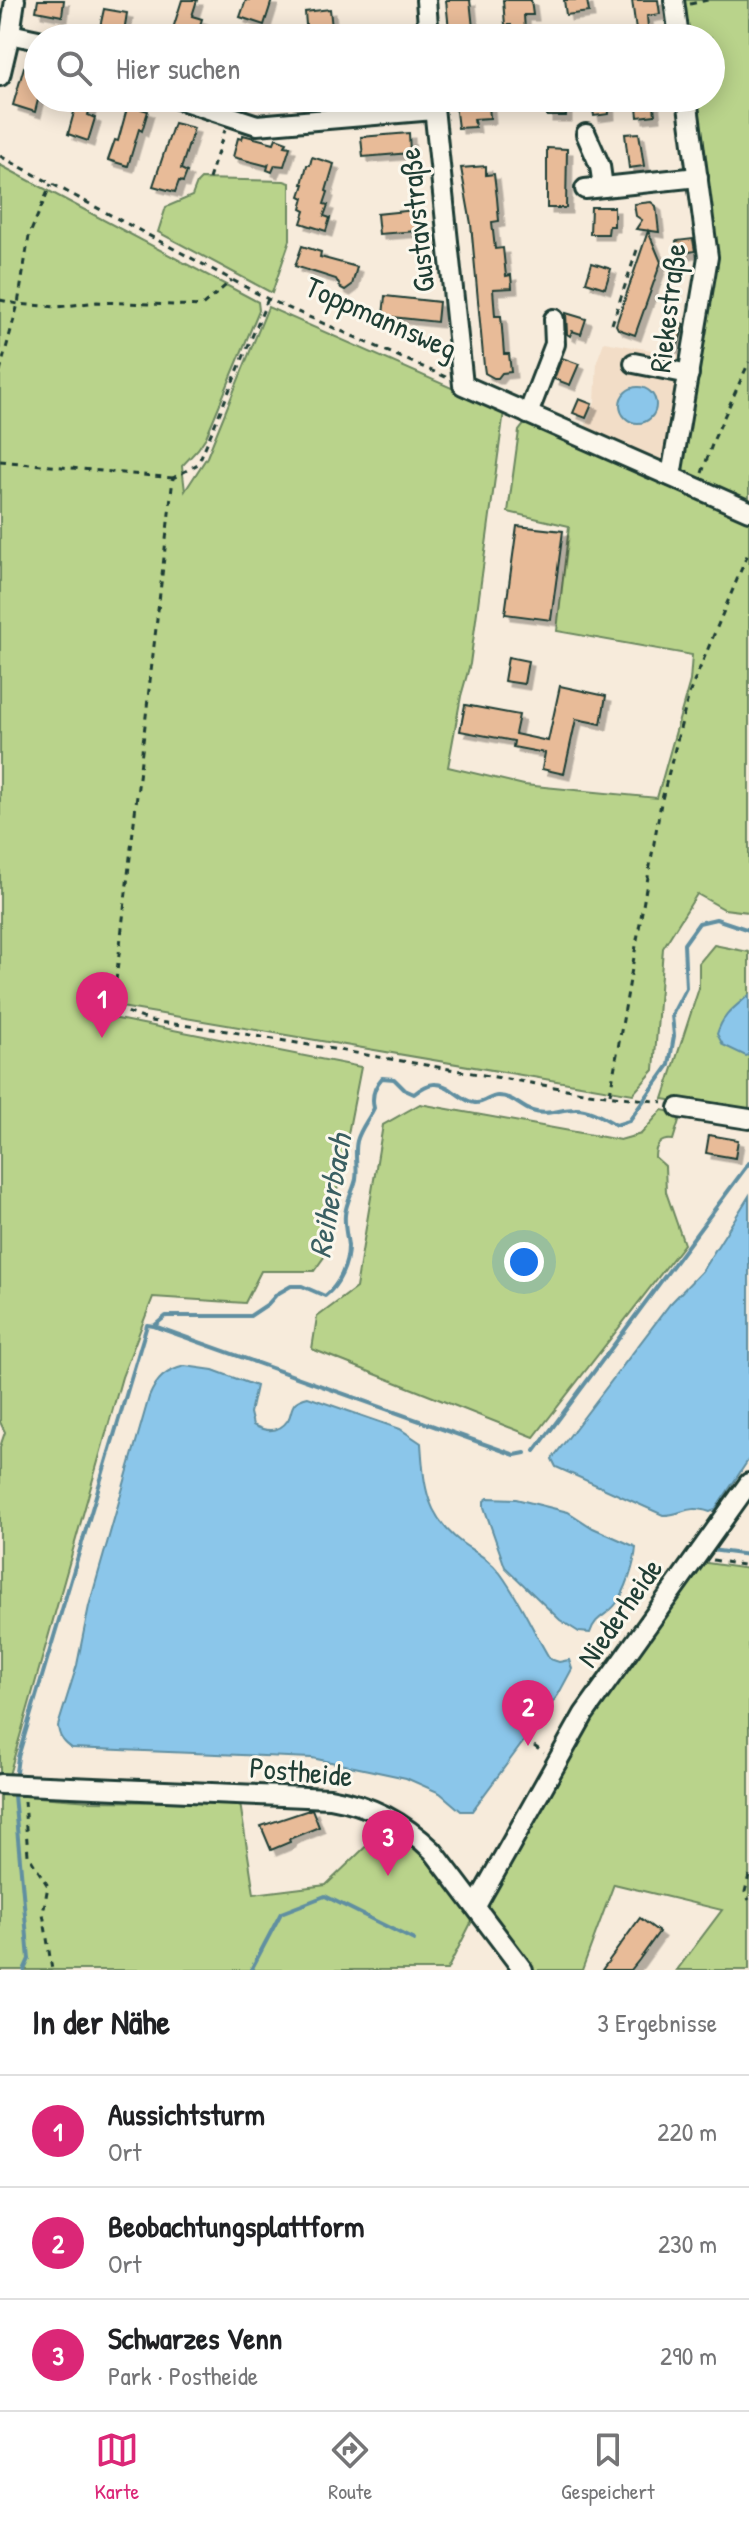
<!DOCTYPE html>
<html lang="de">
<meta charset="utf-8">
<style>
body{margin:0;font-family:"Patrick Hand",sans-serif;background:#f6f6f6;color:#202124}
.you{position:absolute;left:524px;top:1262px;width:28px;height:28px;margin:-20px;border:6px solid #fff;border-radius:50%;background:#1a73e8;box-shadow:0 0 0 12px #1a73e833}
.badge{display:grid;place-items:center;width:52px;height:52px;border-radius:50%;background:#db2777;color:#fff;font-size:26px;font-weight:700}
.pin{position:absolute;translate:-50% -66px;filter:drop-shadow(0 2px 4px #0008)}
.pin::after{content:'';position:absolute;top:42px;width:28px;height:24px;background:inherit;clip-path:polygon(0 0,100% 0,50% 100%)}
.list{margin:0;padding:0;list-style:none}
h2{display:flex;justify-content:space-between;align-items:center;height:104px;margin:0;padding:0 32px;font-size:34px}
h2 small{font-size:26px;font-weight:400;color:#757577}
.list li{display:grid;grid-template-columns:52px 1fr auto;gap:24px;align-items:center;box-sizing:border-box;height:112px;padding:0 32px;border-top:2px solid #e0e0e0}
.list b{display:block;font-size:30px;white-space:nowrap}
.list p{margin:0;font-size:26px;white-space:nowrap;color:#757577}
.list em{font-size:26px;font-style:normal;color:#757577}
.icon{flex:none;width:44px;height:44px;fill:none;stroke:currentColor;stroke-width:2;stroke-linecap:round;stroke-linejoin:round}
.map{position:relative;flex:none;width:749px;height:1970px;overflow:hidden}
.search{position:absolute;background:#fff;box-shadow:0 4px 20px #0003;left:24px;right:24px;top:24px;height:88px;display:flex;align-items:center;gap:20px;box-sizing:border-box;padding:0 28px;border-radius:44px;color:#757577;font-size:30px}
.sheet{height:440px;background:#fff}
nav{display:flex;justify-content:space-around;align-items:center;box-sizing:border-box;height:112px;border-top:2px solid #e0e0e0;background:#fff;font-size:22px;color:#757577}
nav a{display:grid;justify-items:center;gap:4px}
nav .on{color:#db2777}
.map>svg:first-child{display:block}
.built{fill:#f2ddc7}
.green{fill:#b9d38b;stroke:#6c8860;stroke-width:2}
.water{fill:#8bc6ea;stroke:#608fa1;stroke-width:2}
.lines{fill:none;stroke-linecap:round;stroke-linejoin:round}
.stream{stroke:#608fa1;stroke-width:4}
.building{fill:#e8bb98;stroke:#1f3d34;stroke-width:2;filter:url(#shadow)}
.minor-casing{stroke:#1f3d34;stroke-width:24}
.path{stroke:#1f3d34;stroke-width:3;stroke-dasharray:6 6;stroke-linecap:butt}
.minor{stroke:#fbf7ec;stroke-width:18}
.labels{text-anchor:middle;stroke-width:6;stroke-linejoin:round;paint-order:stroke}
.street-label{font-size:30px;fill:#1f3d34;stroke:#fbf7ec}
.water-label{font-size:32px;font-style:italic;fill:#3a5f62;stroke:#fbf7ec}
</style>
<div class="map">
<svg width="749" height="1970" viewBox="0 0 749 1970">
<defs>
<filter id="shadow"><feDropShadow dx="5.5" dy="5.5" stdDeviation="0" flood-color="#0004"/></filter>
</defs>
<rect width="100%" height="100%" fill="#f7ebdb"/>
<filter id="ink" filterUnits="userSpaceOnUse"><feTurbulence type="fractalNoise" baseFrequency=".0125" numOctaves="2"/><feDisplacementMap in="SourceGraphic" scale="16" xChannelSelector="R" yChannelSelector="G"/><feConvolveMatrix kernelMatrix="1 2 1 2 8 2 1 2 1" color-interpolation-filters="sRGB"/></filter>
<g filter="url(#ink)">
<path class="built" d="M604,342l82,14 -18,102 -8,6 -76,-34 11,-28 2,-41z"/>
<g class="green">
<path d="M682,0h67v503l-65,-29 -4,-8 34,-211 -20,-157h17v-60h-24z"/>
<path d="M0,165l258,137 1,8 -53,127 -8,12 -16,17 3,25 22,-34 61,-150 236,104 -34,253 -9,32 -13,71 76,18 133,13 33,-117 2,-26 -135,-24 12,-105 -61,-14 11,-81 7,-9 223,99v391l-25,-3 -27,-15 -34,54 -9,122 -21,24 -512,-87 -19,-6 -5,14 264,52 -37,190 -10,14h-53l-16,32 -92,-6 -31,80 -113,398 -9,-1v-327l5,-15 -5,-10z"/>
<path d="M201,179l83,2 6,2v57l-18,53 -114,-61 8,-25 26,-11 5,-13z"/>
<path d="M714,945l35,7v161l-86,-14 36,-111v-25z"/>
<path d="M420,1104l200,36 21,-6 21,-24 19,4 -8,26c-12,-2 -18,5 -18,17l10,9 1,26 18,52 -150,193 -222,-88 5,-32 39,-29 27,-163z"/>
<path d="M700,1562l49,7v401h-72l45,-60 -108,-26 -32,86h-51l-44,-61 -1,-9 99,-178z"/>
<path d="M0,1794l90,7 150,2 14,91 72,-9 60,-58 36,27 51,65 -26,51h-447z"/>
</g>
<g class="water">
<circle cx="638" cy="405" r="18"/>
<path d="M749,995v60l-3,1 -23,-11 -6,-11c6,-20 17,-26 32,-39z"/>
<path d="M749,1196v263l-34,51 -5,2c-25,-8 -26,3 -47,3l-107,-48 -4,-8 118,-155 32,-33z"/>
<path d="M185,1366l28,4 43,16 -6,27 3,12c13,7 26,8 35,-5 4,-6 2,-13 8,-18 4,-3 8,-4 12,-5l92,32 21,14c3,42 4,72 41,100 14,10 26,15 38,30 20,27 33,58 50,86l9,3 10,-2 3,9 -14,26 -86,116h-11l-21,-18 -34,-15 -94,-20 -240,-10c-9,-6 -13,-11 -14,-22l19,-61 12,-59 60,-209c8,-19 16,-26 36,-31z"/>
<path d="M488,1498l28,1 52,13 25,16 43,19c-1,16 -10,44 -20,57 -10,13 -20,11 -26,29l-11,-1 -19,-12 -55,-53 -21,-60v-6z"/>
</g>
<g class="lines">
<g class="stream">
<path d="M154,1326l361,129 10,-2"/>
<path d="M535,1451l214,-288"/>
<path d="M711,1550l38,5"/>
<path d="M16,1772l2,-15 129,-432 7,1 12,-10h84l18,-12 9,-10 14,-8h11l23,10c14,-11 23,-31 23,-50 -1,-10 -4,-20 -3,-31 1,-13 8,-23 11,-36 2,-13 -2,-26 1,-38 3,-12 12,-22 17,-33 -3,-12 0,-21 8,-30l12,1 11,11 9,4c6,-5 14,-11 22,-10 15,0 24,17 39,19 9,1 14,-7 23,-7 15,0 22,11 34,15 15,5 28,-2 43,-2 13,-1 30,9 41,16l13,-4 40,-56 5,-29 -2,-21 14,-27 -2,-44 15,-21 17,-4 33,11"/>
<path d="M14,1795l15,164 -5,11"/>
<path d="M251,1970l30,-57 44,-17 89,44"/>
</g>
</g>
<g class="building">
<path d="M38,0h26l-2,16 -26,-5z"/>
<path d="M182,0h15l-5,16 10,3 -6,19h-26z"/>
<path d="M246,0h26l-8,25 -24,-8z"/>
<path d="M446,0h24l3,28 -24,2z"/>
<path d="M503,0h28l2,15h-9l1,15 -14,1v-6h-6z"/>
<path d="M564,0h23l2,12 -23,3z"/>
<path d="M632,0h26l2,14 -13,2 2,22h-12z"/>
<path d="M104,9l23,4 -4,25 -25,-2z"/>
<path d="M330,9l3,29h-26l-2,-26z"/>
<path d="M24,67l14,4v29l-3,12 -22,-7z"/>
<path d="M78,98h15l-5,17 7,3 -7,23 -20,-7z"/>
<rect x="547" y="98" width="19" height="18"/>
<path d="M591,98h17l1,16 -15,2z"/>
<path d="M636,98h17l2,17 -17,2z"/>
<path d="M473,102v5l16,-2 1,13 -16,1 1,8 -17,1 -3,-24z"/>
<path d="M128,105l20,6 -6,20 -3,-2 -11,37 -20,-6 7,-20 3,1z"/>
<path d="M174,123l20,5 -13,41 6,3 -4,10 -4,-1 -4,11 -22,-6z"/>
<path d="M409,133l1,20 -47,4 -2,-20z"/>
<path d="M639,133l5,33 -15,2 -4,-34z"/>
<path d="M243,135l31,8 2,-5 11,4 -2,4 5,1 -6,19 -9,-1 -3,7 -5,-2 2,-7 -1,3 -35,-9 5,-19 4,1z"/>
<path d="M547,148l20,1 -1,59h-19z"/>
<path d="M312,157l22,7 -8,27 2,1 -4,12 4,1 -4,11 6,2 -4,13 -25,-8 4,-12 -4,-2 3,-11 -4,-2 4,-12h-2l5,-19h3z"/>
<path d="M486,166v9l8,-1 3,24 2,23 -7,1 3,27 8,-1 3,28 5,-1 1,13 -19,1 2,27h6l3,38h5l2,18 -9,1 -4,5h-4l-9,-5 -1,-7 -13,-142 -10,-56z"/>
<path d="M651,202l5,4 3,26 -23,-3 6,-9 -6,-4 -2,-12z"/>
<path d="M591,207h23v19h-5l-1,8h-18z"/>
<path d="M415,210l2,21 -38,3 -2,-20z"/>
<path d="M648,231l13,31 -26,73 -17,-6 -2,-4z"/>
<path d="M693,239l2,12 -17,3 -2,-13z"/>
<path d="M302,246l19,6 -1,5 37,10 -5,18 -7,5 -4,-2 -5,-9 -41,-13z"/>
<path d="M592,263l19,6 -6,19 -19,-6z"/>
<path d="M385,296l54,6 -2,20 -54,-6z"/>
<path d="M566,313l20,6 -5,15 -9,-3 -2,5 -3,-2z"/>
<path d="M673,320l11,4 -7,25 -12,-4z"/>
<path d="M562,358l17,6 -9,21 -16,-6z"/>
<path d="M579,399l13,5 -6,14 -13,-5z"/>
<path d="M517,526l46,5 -12,89 -46,-6z"/>
<path d="M508,657l20,4 -4,23 -20,-3z"/>
<path d="M560,686l46,10 -5,28 -25,-5 -12,55 -22,-5 3,-16 -32,-6 1,-6 -54,-10 5,-26 54,10 -4,19 33,7z"/>
<path d="M709,1135l29,5 -3,18 -29,-5z"/>
<path d="M312,1809l7,18 -30,12 1,3 -19,8 -10,-24z"/>
<path d="M640,1918l19,14 -20,28 -8,10h-29z"/>
</g>
<g class="lines">
<defs>
<g id="minor">
<path d="M426,0l3,38"/>
<path d="M674,0l5,38"/>
<path d="M10,34l28,6"/>
<path d="M0,76l10,-42 5,-34"/>
<path d="M175,98l82,27 177,-15"/>
<path d="M433,98l30,287 286,126"/>
<path d="M586,134l14,32 3,21"/>
<path d="M585,189l113,-12"/>
<path d="M634,363l55,11"/>
<path d="M528,414l27,-70 -1,-25"/>
<path d="M671,476l37,-219 -21,-159"/>
<path d="M679,1108l70,11"/>
<path d="M0,1784l330,14c41,7 73,24 103,53l90,119"/>
<path d="M476,1906l108,-192 165,-231"/>
</g>
</defs>
<use href="#minor" class="minor-casing"/>
<g class="path">
<path d="M690,4l18,-4"/>
<path d="M0,156l268,143 180,79"/>
<path d="M209,179l16,-49"/>
<path d="M268,299l-70,165 -25,14 -60,529 38,14 76,10 362,62 74,9"/>
<path d="M0,300l18,4 39,3 40,-5 105,4 30,-26"/>
<path d="M612,324l25,-74"/>
<path d="M0,371l18,-67 11,-68 22,-52"/>
<path d="M0,461l173,17"/>
<path d="M702,473l12,-34 35,-77"/>
<path d="M610,1094l51,-291 28,-109 60,-143"/>
<path d="M713,1560l36,6"/>
<path d="M534,1746l10,7"/>
<path d="M24,1801l4,54 20,31 -5,27 9,57"/>
<path d="M749,1875l-4,17 4,8"/>
</g>
<use href="#minor" class="minor"/>
</g>
</g>
<g class="labels">
<g class="street-label">
<text transform="translate(417 220) rotate(-96)" y="10">Gustavstraße</text>
<text transform="translate(668 308) rotate(-83)" y="10">Riekestraße</text>
<text transform="translate(381 318) rotate(24)" y="10">Toppmannsweg</text>
<text transform="translate(620 1613) rotate(-55)" y="10">Niederheide</text>
<text transform="translate(301 1772) rotate(5)" y="10">Postheide</text>
</g>
<g class="water-label">
<text transform="translate(330 1196) rotate(-80)" y="11">Reiherbach</text>
</g>
</g>
</svg>
<div class="you"></div>
<div class="pin badge" style="left:102px;top:1038px">1</div>
<div class="pin badge" style="left:528px;top:1746px">2</div>
<div class="pin badge" style="left:388px;top:1876px">3</div>
<div class="search"><svg class="icon" aria-label="search" viewBox="0 0 24 24"><circle cx="10" cy="10" r="6"/><path d="M15 15l6 6"/></svg>Hier suchen</div>
</div>
<section class="sheet">
<h2>In der Nähe<small>3 Ergebnisse</small></h2>
<ul class="list">
<li><span class="badge">1</span><div><b>Aussichtsturm</b><p>Ort</p></div><em>220 m</em></li>
<li><span class="badge">2</span><div><b>Beobachtungsplattform</b><p>Ort</p></div><em>230 m</em></li>
<li><span class="badge">3</span><div><b>Schwarzes Venn</b><p>Park · Postheide</p></div><em>290 m</em></li>
</ul>
</section>
<nav>
<a class="on"><svg class="icon" aria-label="map" viewBox="0 0 24 24"><path d="M3 6l6-2 6 2 6-2v14l-6 2-6-2-6 2zM9 4v14M15 6v14"/></svg>Karte</a>
<a><svg class="icon" aria-label="directions" viewBox="0 0 24 24"><path d="M12 3l9 9-9 9-9-9zM9 14v-3h6M13 9l2 2-2 2"/></svg>Route</a>
<a><svg class="icon" aria-label="saved" viewBox="0 0 24 24"><path d="M7 4h10v16l-5-4-5 4z"/></svg>Gespeichert</a>
</nav>
